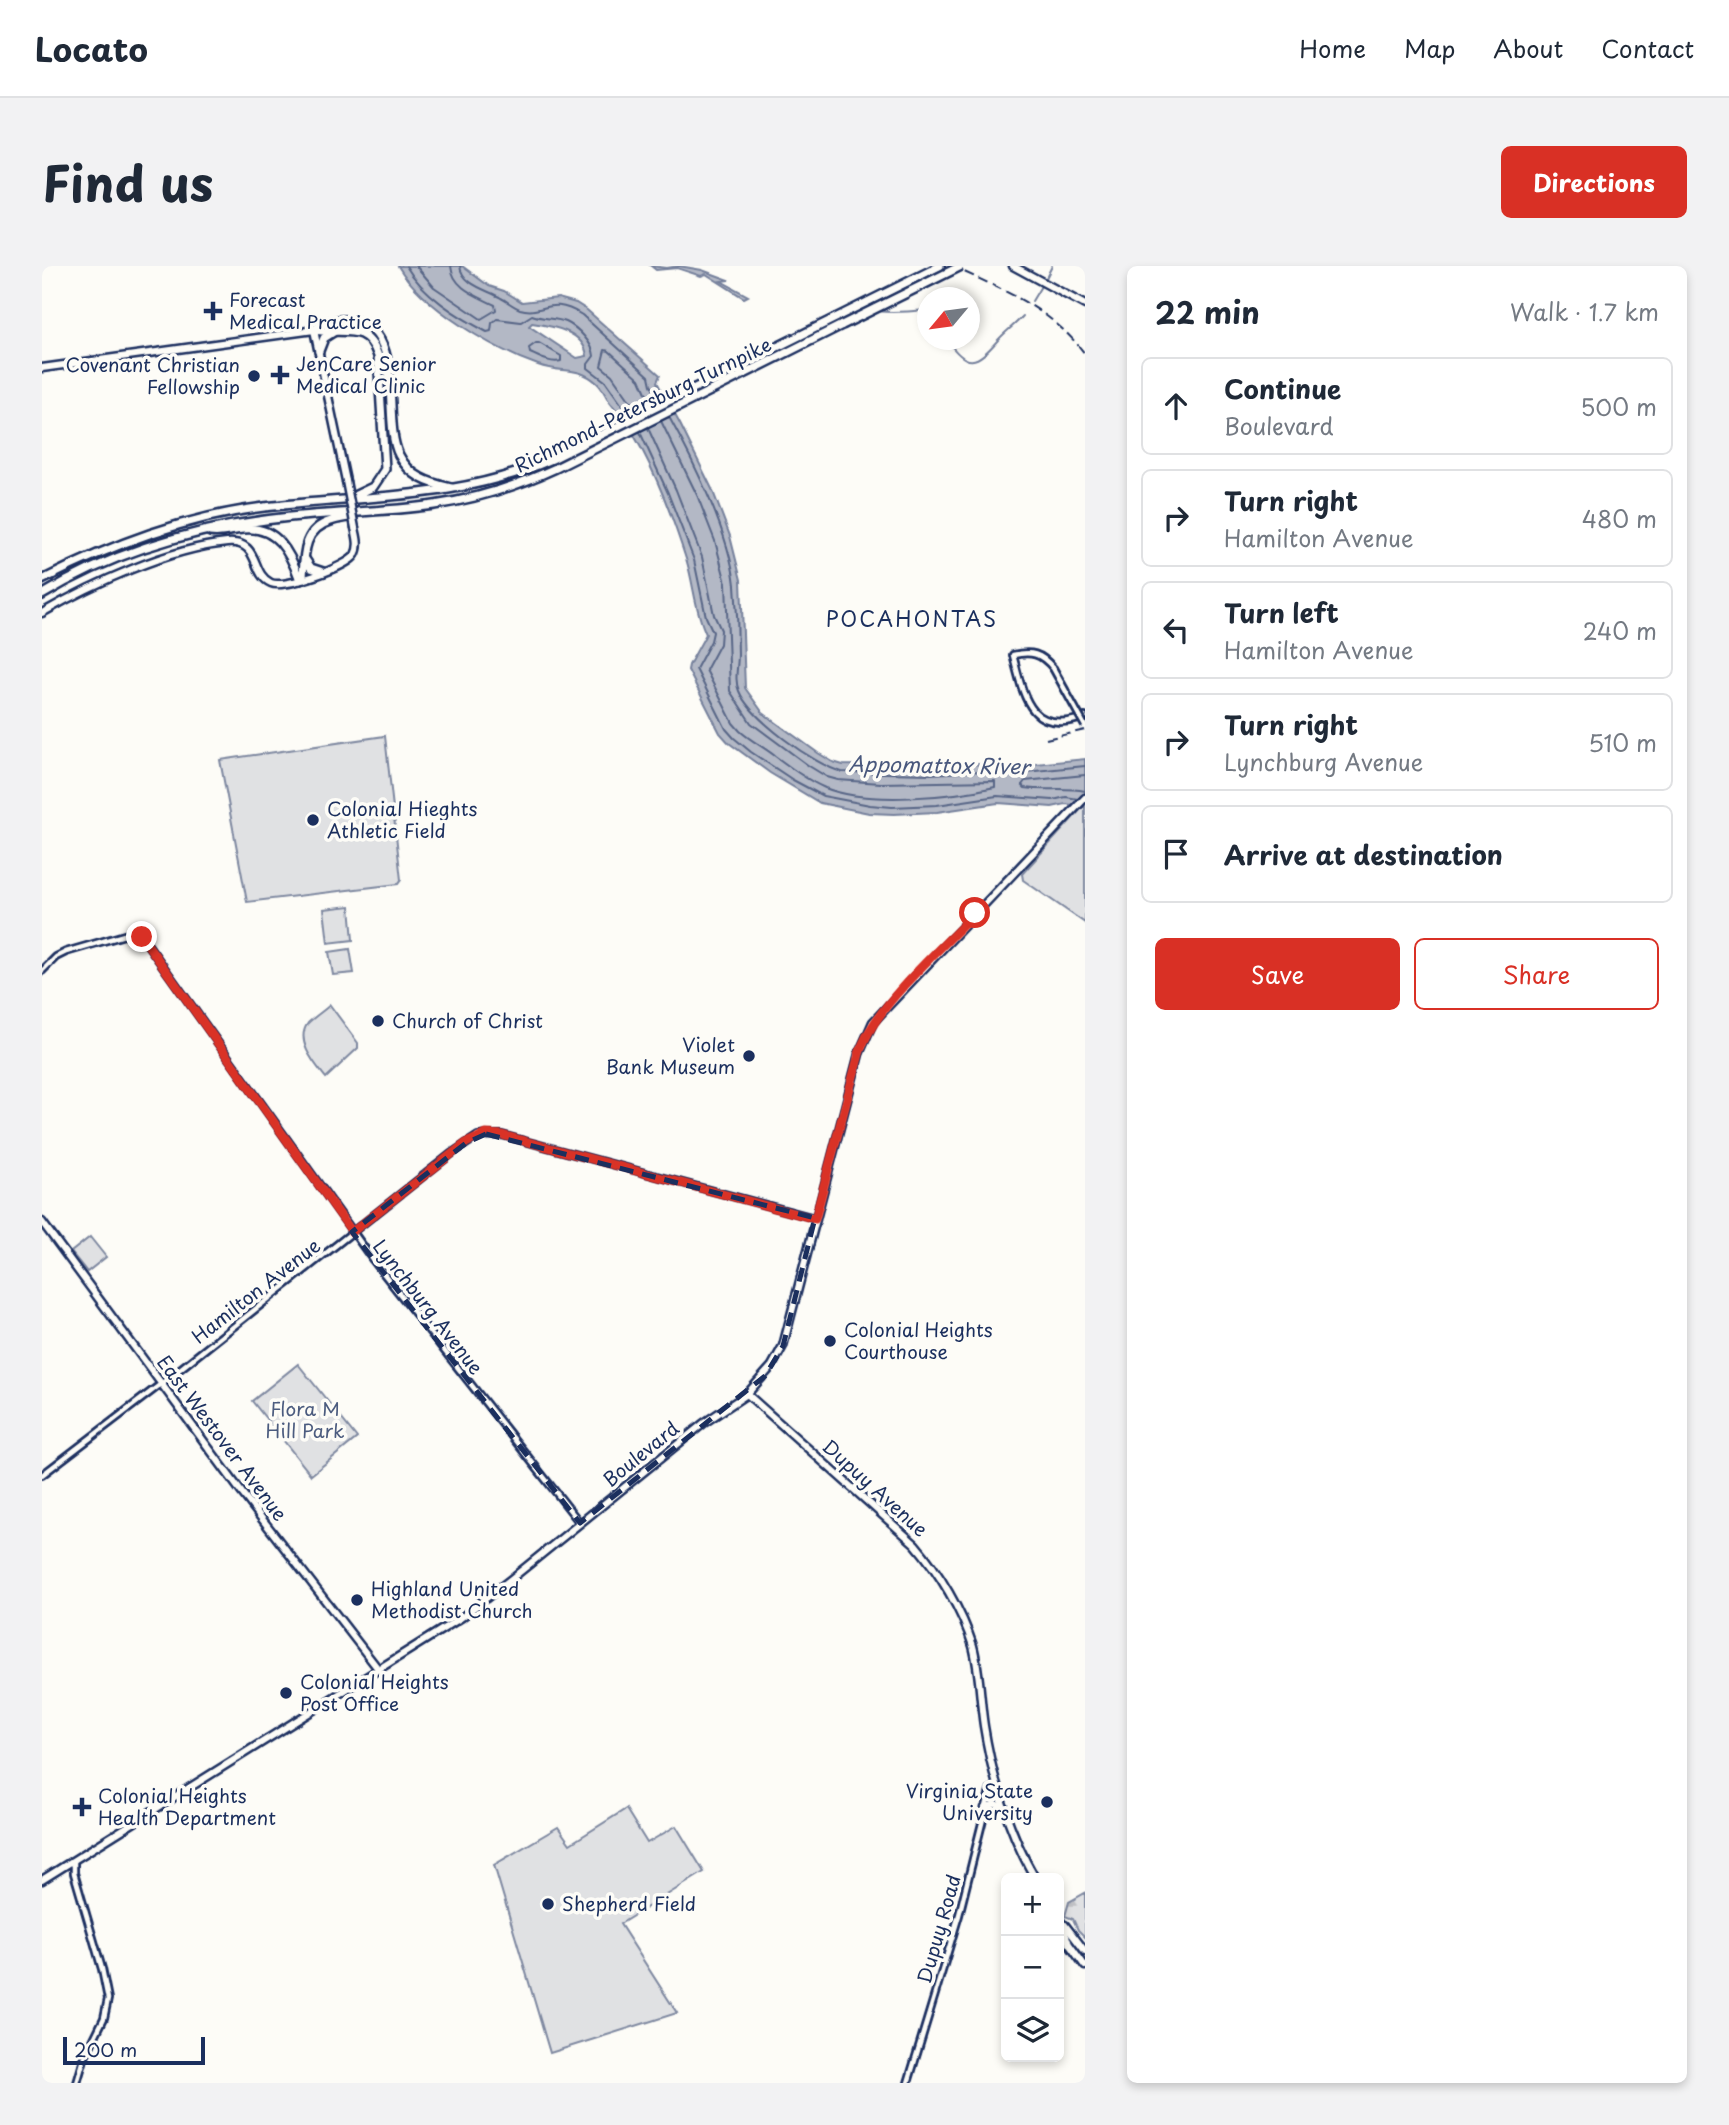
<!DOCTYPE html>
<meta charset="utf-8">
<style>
body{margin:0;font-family:"Playpen Sans",sans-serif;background:#f2f2f3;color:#1f2937}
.controls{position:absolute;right:21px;bottom:21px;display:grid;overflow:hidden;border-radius:10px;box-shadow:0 4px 10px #0003}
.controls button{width:63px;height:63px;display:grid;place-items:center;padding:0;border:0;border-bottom:2px solid #e0e1e3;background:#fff;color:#1f2937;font:35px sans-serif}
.compass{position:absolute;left:875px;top:21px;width:63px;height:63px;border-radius:50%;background:#fff;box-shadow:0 4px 10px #0003;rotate:241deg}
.scale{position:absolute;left:21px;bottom:18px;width:142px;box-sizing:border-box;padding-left:7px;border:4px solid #1b2f5e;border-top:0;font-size:19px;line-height:24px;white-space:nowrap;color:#1b2f5e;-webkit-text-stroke:5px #fdfcf7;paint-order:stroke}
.stop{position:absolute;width:21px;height:21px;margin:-16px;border:5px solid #d93025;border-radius:50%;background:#fff}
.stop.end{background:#d93025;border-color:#fff;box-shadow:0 2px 7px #0008}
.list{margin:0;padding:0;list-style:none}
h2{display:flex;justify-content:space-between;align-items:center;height:91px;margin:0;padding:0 28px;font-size:30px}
h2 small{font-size:23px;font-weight:400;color:#747a83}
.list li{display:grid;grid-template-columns:46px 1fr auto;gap:21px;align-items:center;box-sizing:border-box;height:98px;margin:0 14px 14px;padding:0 14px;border:2px solid #e0e1e3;border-radius:10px}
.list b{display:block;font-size:26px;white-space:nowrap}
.list p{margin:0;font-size:23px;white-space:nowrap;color:#747a83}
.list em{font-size:23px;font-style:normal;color:#747a83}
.actions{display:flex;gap:14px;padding:21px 28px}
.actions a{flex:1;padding:16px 0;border:2px solid #d93025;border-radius:10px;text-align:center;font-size:24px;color:#d93025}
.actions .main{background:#d93025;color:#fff}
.icon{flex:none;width:38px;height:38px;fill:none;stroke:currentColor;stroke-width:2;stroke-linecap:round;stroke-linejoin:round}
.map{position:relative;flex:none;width:1043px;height:1817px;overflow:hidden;border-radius:10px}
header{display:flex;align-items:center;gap:42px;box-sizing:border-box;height:98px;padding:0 35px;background:#fff;border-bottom:2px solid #e0e1e3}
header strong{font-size:33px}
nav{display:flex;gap:38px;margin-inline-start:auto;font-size:24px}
.intro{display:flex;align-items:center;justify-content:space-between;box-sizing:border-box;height:168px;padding:0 42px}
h1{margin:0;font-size:49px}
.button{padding:18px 32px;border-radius:10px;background:#d93025;color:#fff;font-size:24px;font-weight:700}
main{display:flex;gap:42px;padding:0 42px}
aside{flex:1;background:#fff;border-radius:10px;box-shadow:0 4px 10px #0003}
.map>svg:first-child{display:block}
.forest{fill:url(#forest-firs);stroke:#7e88a0;stroke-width:2}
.green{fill:#e0e1e3;stroke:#7e88a0;stroke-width:2}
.water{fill:#b3b8c5;stroke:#76819c;stroke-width:2;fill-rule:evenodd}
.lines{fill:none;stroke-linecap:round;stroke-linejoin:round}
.shore{stroke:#586687;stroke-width:2}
.stream{stroke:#76819c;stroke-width:2}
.minor-casing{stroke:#1b2f5e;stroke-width:10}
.major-casing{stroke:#1b2f5e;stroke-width:11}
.highway-casing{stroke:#1b2f5e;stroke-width:12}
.minor{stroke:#fdfcf7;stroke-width:4.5}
.major{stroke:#fdfcf7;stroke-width:6}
.highway{stroke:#fdfcf7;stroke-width:7}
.rail{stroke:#1b2f5e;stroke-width:2;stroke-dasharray:10 5;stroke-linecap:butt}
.minor-bridge-casing{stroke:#1b2f5e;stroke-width:10;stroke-linecap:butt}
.major-bridge-casing{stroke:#1b2f5e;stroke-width:11;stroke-linecap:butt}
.highway-bridge-casing{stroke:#1b2f5e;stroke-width:12;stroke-linecap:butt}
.minor-bridge{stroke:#fdfcf7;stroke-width:4.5}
.major-bridge{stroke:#fdfcf7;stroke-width:6}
.highway-bridge{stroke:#fdfcf7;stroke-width:7}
.route{stroke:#d93025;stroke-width:9}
.marked{fill:none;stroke:#1b2f5e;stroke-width:5;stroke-dasharray:14 9;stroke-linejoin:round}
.poi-dot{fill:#1b2f5e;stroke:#fdfcf7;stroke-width:2.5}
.labels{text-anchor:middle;stroke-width:7;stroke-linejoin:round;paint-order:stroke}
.poi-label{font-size:19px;fill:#1b2f5e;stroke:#fdfcf7;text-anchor:start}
.street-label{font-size:19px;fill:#1b2f5e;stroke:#fdfcf7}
.park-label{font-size:19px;fill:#4c5c7f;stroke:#fdfcf7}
.neighbourhood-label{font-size:21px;letter-spacing:2px;fill:#1b2f5e;stroke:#fdfcf7}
.water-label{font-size:21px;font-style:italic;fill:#49587d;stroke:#fdfcf7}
</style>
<header>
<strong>Locato</strong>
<nav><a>Home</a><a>Map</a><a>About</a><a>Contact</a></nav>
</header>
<div class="intro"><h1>Find us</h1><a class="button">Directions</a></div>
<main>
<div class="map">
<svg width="1043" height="1817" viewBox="0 0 1043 1817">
<defs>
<pattern id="forest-firs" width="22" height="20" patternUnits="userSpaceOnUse" patternTransform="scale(1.75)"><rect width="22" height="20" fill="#e0e1e3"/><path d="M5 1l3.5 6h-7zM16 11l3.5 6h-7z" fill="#c0c1c5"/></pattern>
</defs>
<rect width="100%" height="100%" fill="#fdfcf7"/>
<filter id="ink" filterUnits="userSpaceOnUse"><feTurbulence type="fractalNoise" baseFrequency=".0143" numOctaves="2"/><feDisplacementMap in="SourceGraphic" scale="14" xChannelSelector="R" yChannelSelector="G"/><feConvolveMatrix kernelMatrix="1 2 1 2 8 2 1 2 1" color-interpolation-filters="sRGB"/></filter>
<g filter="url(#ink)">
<path class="forest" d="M1043,1627v44l-7,-7 -5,-11 -8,-3 4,-14z"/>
<g class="green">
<path d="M343,470l16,144 -3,4 -151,18 -27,-142z"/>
<path d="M1041,541h2v116l-62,-43 -1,-6z"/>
<path d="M308,640l3,34 -25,3 -4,-34z"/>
<path d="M308,683l4,24 -21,2 -4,-23z"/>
<path d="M288,739l28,38v5l-32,30c-10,-13 -32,-37 -18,-55 6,-6 15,-12 22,-18z"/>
<path d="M48,971l16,20 -19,15 -16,-20z"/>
<path d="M256,1098l59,74 -46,37 -59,-74z"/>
<path d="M584,1543l21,34 29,-17 28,46 -84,52 57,89 -127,40 -56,-188 64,-38 12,17z"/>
</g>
<g class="water">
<path d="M356,0h64l27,20 15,5 18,11 36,-4 18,5 11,7 73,65 -3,7 23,42 32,65 18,47 11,44 4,108 18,25 55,40 15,9 10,3 87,2 53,-3 22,3 80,-8v48l-19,-3 -14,3 -54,-4 -61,9 -43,2 -25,-1 -49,-10 -50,-30 -41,-30 -9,-10 -32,-63 1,-5 17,-31c-11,-23 -12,-48 -19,-72 -15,-47 -42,-121 -75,-157 -6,-6 -8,-16 -15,-22 -20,-18 -35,-9 -59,-18 -45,-16 -115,-57 -140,-99zM490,57c20,3 52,8 55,33l-10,2 -48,-32z"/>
<path d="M609,0l16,2 12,-2 23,4 27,10 -8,1 27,15 -4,2 -38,-24 -5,2 -24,-8 -21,2z"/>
</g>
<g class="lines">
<g class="shore">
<path d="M364,0c17,29 51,50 81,66l4,-1 1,-8 5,-4 24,3 11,-7c10,4 23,3 34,7 11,5 27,21 28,34l-6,8v4l17,13 24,34"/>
<path d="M374,0l18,21 47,32 15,-9 -1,-5c-17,-9 -42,-16 -44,-39"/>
<path d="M418,0c2,19 28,24 41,32 6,3 13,9 19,11 24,7 29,-15 62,6l67,61 2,9 8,15"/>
<path d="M494,77h3l22,13v5c-10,3 -22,-4 -31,-8l-1,-5z"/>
<path d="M595,145l-25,-36 -11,-9 4,-16 4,1 31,28 11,25"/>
<path d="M627,151c25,45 61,118 66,168 2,23 3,46 3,69 0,13 -4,26 1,37 11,27 75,74 103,81l88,2 53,-3 22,3 80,-8"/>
<path d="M606,162l28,62 26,67 12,58 7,15 -1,14 -14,26 27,53 7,8c11,10 24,16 35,25 16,12 32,24 50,32 41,17 127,9 170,-1v-6l-114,2 -43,-3 -11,-3 -18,-11 -58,-43 -21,-32 -4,-108 -11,-42 -18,-46 -36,-74"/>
<path d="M598,166l28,61 26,67 12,57 7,15 -2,9 -15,28 30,60 8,9 17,14 42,28 30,16 47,9 22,2 45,-2 60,-9 56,4 13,-3 12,2"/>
<path d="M1043,509l-60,6 -3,4 3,3c20,3 40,-1 60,3"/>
</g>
<g class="stream">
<path d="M1004,12l6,-12"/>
<path d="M990,35l9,-15"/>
<path d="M838,45c9,2 36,0 48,-1"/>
<path d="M905,74c20,29 29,25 51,0 8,-9 17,-15 25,-24"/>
</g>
<defs>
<g id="minor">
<path d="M1011,402c-12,-15 -22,-17 -40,-13 11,43 17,81 72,62"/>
<path d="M0,705l14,-14 10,-5 72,-21 235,329 207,263"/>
<path d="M0,1209l119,-91 290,-230 27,-18 24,-1 313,83"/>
<path d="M32,1595v12l28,96 6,30 -4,19 -20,41 -7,24"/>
<path d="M866,1817l51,-168 30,-120 2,-6 7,-3"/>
</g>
<g id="major">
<path d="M971,0l72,39"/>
<path d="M0,102l272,-38 32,151"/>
<path d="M0,347c50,-29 128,-65 185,-70 34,-3 23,31 44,40 13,6 77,-16 84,-28 5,-9 2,-18 0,-27"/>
<path d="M0,956l200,271 137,177"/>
<path d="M705,1128l168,150c24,28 47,67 58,102 7,26 7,54 11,80 8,51 25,107 51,152"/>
<path d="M943,1542l10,-4 10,4"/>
<path d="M0,1614l420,-263 49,-38 193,-156 43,-29 25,-28 11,-20 76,-292 14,-32 212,-224"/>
<path d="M1018,1654l9,24 16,22"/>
<path d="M1023,1659l20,26"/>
</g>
<g id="highway">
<path d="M272,64c8,-9 18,-9 29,-10 67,-1 37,98 56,135 11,22 30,28 52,33"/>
<path d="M272,64c28,5 52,-9 64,26l7,113 -12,18 -23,11"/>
<path d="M277,85l5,-13 11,-7"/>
<path d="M168,266c12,2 22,-2 33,-3 34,-4 47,24 57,51"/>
<path d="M263,293l6,9 12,4"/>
<path d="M261,313c1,-24 0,-50 28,-58 7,-3 15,-3 22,-5"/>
<path d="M0,314c71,-36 143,-63 222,-73 99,-12 194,-6 288,-48l388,-193"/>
<path d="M0,329c74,-45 162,-69 248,-78 48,-5 96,-5 144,-12 42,-6 83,-19 122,-37l286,-143"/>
</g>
</defs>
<use href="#minor" class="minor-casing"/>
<use href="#major" class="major-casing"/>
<use href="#highway" class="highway-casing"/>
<use href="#minor" class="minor"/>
<use href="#major" class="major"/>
<use href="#highway" class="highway"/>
<g class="rail">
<path d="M909,0c50,23 100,42 134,88"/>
<path d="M1004,473l39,-9"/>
</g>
<defs>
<path id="minor-bridge" d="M1011,402l32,58"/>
<path id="major-bridge" d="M304,215l9,47"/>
<path id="highway-bridge" d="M800,59l119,-59"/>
</defs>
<use href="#minor-bridge" class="minor-bridge-casing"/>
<use href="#major-bridge" class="major-bridge-casing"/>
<use href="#highway-bridge" class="highway-bridge-casing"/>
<use href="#minor-bridge" class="minor-bridge"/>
<use href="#major-bridge" class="major-bridge"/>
<use href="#highway-bridge" class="highway-bridge"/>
</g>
</g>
<g class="lines" filter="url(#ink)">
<path class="route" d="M100,671l210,295 114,-89 20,-9 16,1 313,84 44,-165c15,-48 81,-104 116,-141"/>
</g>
<path class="marked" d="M444,868l329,84 -32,128 -18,30 -185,147 -228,-291 114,-89z"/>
<g class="poi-dot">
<path d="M167.5 34.5h7v7h7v7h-7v7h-7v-7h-7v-7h7z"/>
<path d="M234.5 98.5h7v7h7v7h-7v7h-7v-7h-7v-7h7z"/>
<circle cx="212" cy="110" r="7"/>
<circle cx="271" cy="554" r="7"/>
<circle cx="336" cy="755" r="7"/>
<circle cx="707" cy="790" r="7"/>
<circle cx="788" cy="1075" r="7"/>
<circle cx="315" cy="1334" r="7"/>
<circle cx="244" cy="1427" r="7"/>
<circle cx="1005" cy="1536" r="7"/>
<path d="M36.5 1530.5h7v7h7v7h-7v7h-7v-7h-7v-7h7z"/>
<circle cx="506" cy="1638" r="7"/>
</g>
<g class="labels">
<g class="poi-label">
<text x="187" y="41">Forecast<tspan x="187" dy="22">Medical Practice</tspan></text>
<text x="254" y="105">JenCare Senior<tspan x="254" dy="22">Medical Clinic</tspan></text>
<text x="198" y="106" text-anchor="end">Covenant Christian<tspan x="198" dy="22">Fellowship</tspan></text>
<text x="285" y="550">Colonial Hieghts<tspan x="285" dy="22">Athletic Field</tspan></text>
<text x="350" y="762">Church of Christ</text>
<text x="693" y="786" text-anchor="end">Violet<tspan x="693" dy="22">Bank Museum</tspan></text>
<text x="802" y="1071">Colonial Heights<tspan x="802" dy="22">Courthouse</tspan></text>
<text x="329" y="1330">Highland United<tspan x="329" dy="22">Methodist Church</tspan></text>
<text x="258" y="1423">Colonial Heights<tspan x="258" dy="22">Post Office</tspan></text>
<text x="991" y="1532" text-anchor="end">Virginia State<tspan x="991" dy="22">University</tspan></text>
<text x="56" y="1537">Colonial Heights<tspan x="56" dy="22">Health Department</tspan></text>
<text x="520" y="1645">Shepherd Field</text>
</g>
<g class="street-label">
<text transform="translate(601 139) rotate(-26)" y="7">Richmond-Petersburg Turnpike</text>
<text transform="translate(214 1025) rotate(-38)" y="7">Hamilton Avenue</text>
<text transform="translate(386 1041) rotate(52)" y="7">Lynchburg Avenue</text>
<text transform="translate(180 1172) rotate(53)" y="7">East Westover Avenue</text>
<text transform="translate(599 1188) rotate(-39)" y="7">Boulevard</text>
<text transform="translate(833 1222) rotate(42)" y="7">Dupuy Avenue</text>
<text transform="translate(897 1663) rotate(-74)" y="7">Dupuy Road</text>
</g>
<g class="park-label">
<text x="263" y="1150">Flora M<tspan x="263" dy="22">Hill Park</tspan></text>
</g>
<g class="neighbourhood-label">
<text x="870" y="361">POCAHONTAS</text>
</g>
<g class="water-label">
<text transform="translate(897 500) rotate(1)" y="7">Appomattox River</text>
</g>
</g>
</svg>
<div class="controls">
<button>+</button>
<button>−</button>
<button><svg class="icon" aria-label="layers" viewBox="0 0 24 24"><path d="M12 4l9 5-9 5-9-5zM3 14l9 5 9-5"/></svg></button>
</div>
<svg class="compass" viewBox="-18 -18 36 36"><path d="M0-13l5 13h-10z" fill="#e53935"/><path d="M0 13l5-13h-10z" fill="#747a83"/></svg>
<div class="scale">200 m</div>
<div class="stop" style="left:933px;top:647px"></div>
<div class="stop end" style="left:100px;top:671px"></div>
</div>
<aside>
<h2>22 min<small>Walk · 1.7 km</small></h2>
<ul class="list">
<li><svg class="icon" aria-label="ahead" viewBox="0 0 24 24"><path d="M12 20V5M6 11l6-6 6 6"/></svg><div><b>Continue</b><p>Boulevard</p></div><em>500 m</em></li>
<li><svg class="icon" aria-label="right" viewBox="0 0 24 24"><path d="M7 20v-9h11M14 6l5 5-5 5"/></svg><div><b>Turn right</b><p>Hamilton Avenue</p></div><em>480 m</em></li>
<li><svg class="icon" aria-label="left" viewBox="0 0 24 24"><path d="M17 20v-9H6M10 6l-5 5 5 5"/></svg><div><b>Turn left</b><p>Hamilton Avenue</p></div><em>240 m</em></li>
<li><svg class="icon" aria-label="right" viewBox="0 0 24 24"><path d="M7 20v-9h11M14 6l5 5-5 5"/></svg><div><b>Turn right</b><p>Lynchburg Avenue</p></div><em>510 m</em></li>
<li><svg class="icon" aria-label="arrive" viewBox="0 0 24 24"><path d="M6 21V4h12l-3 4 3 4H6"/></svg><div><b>Arrive at destination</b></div></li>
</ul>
<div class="actions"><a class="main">Save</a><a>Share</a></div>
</aside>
</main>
